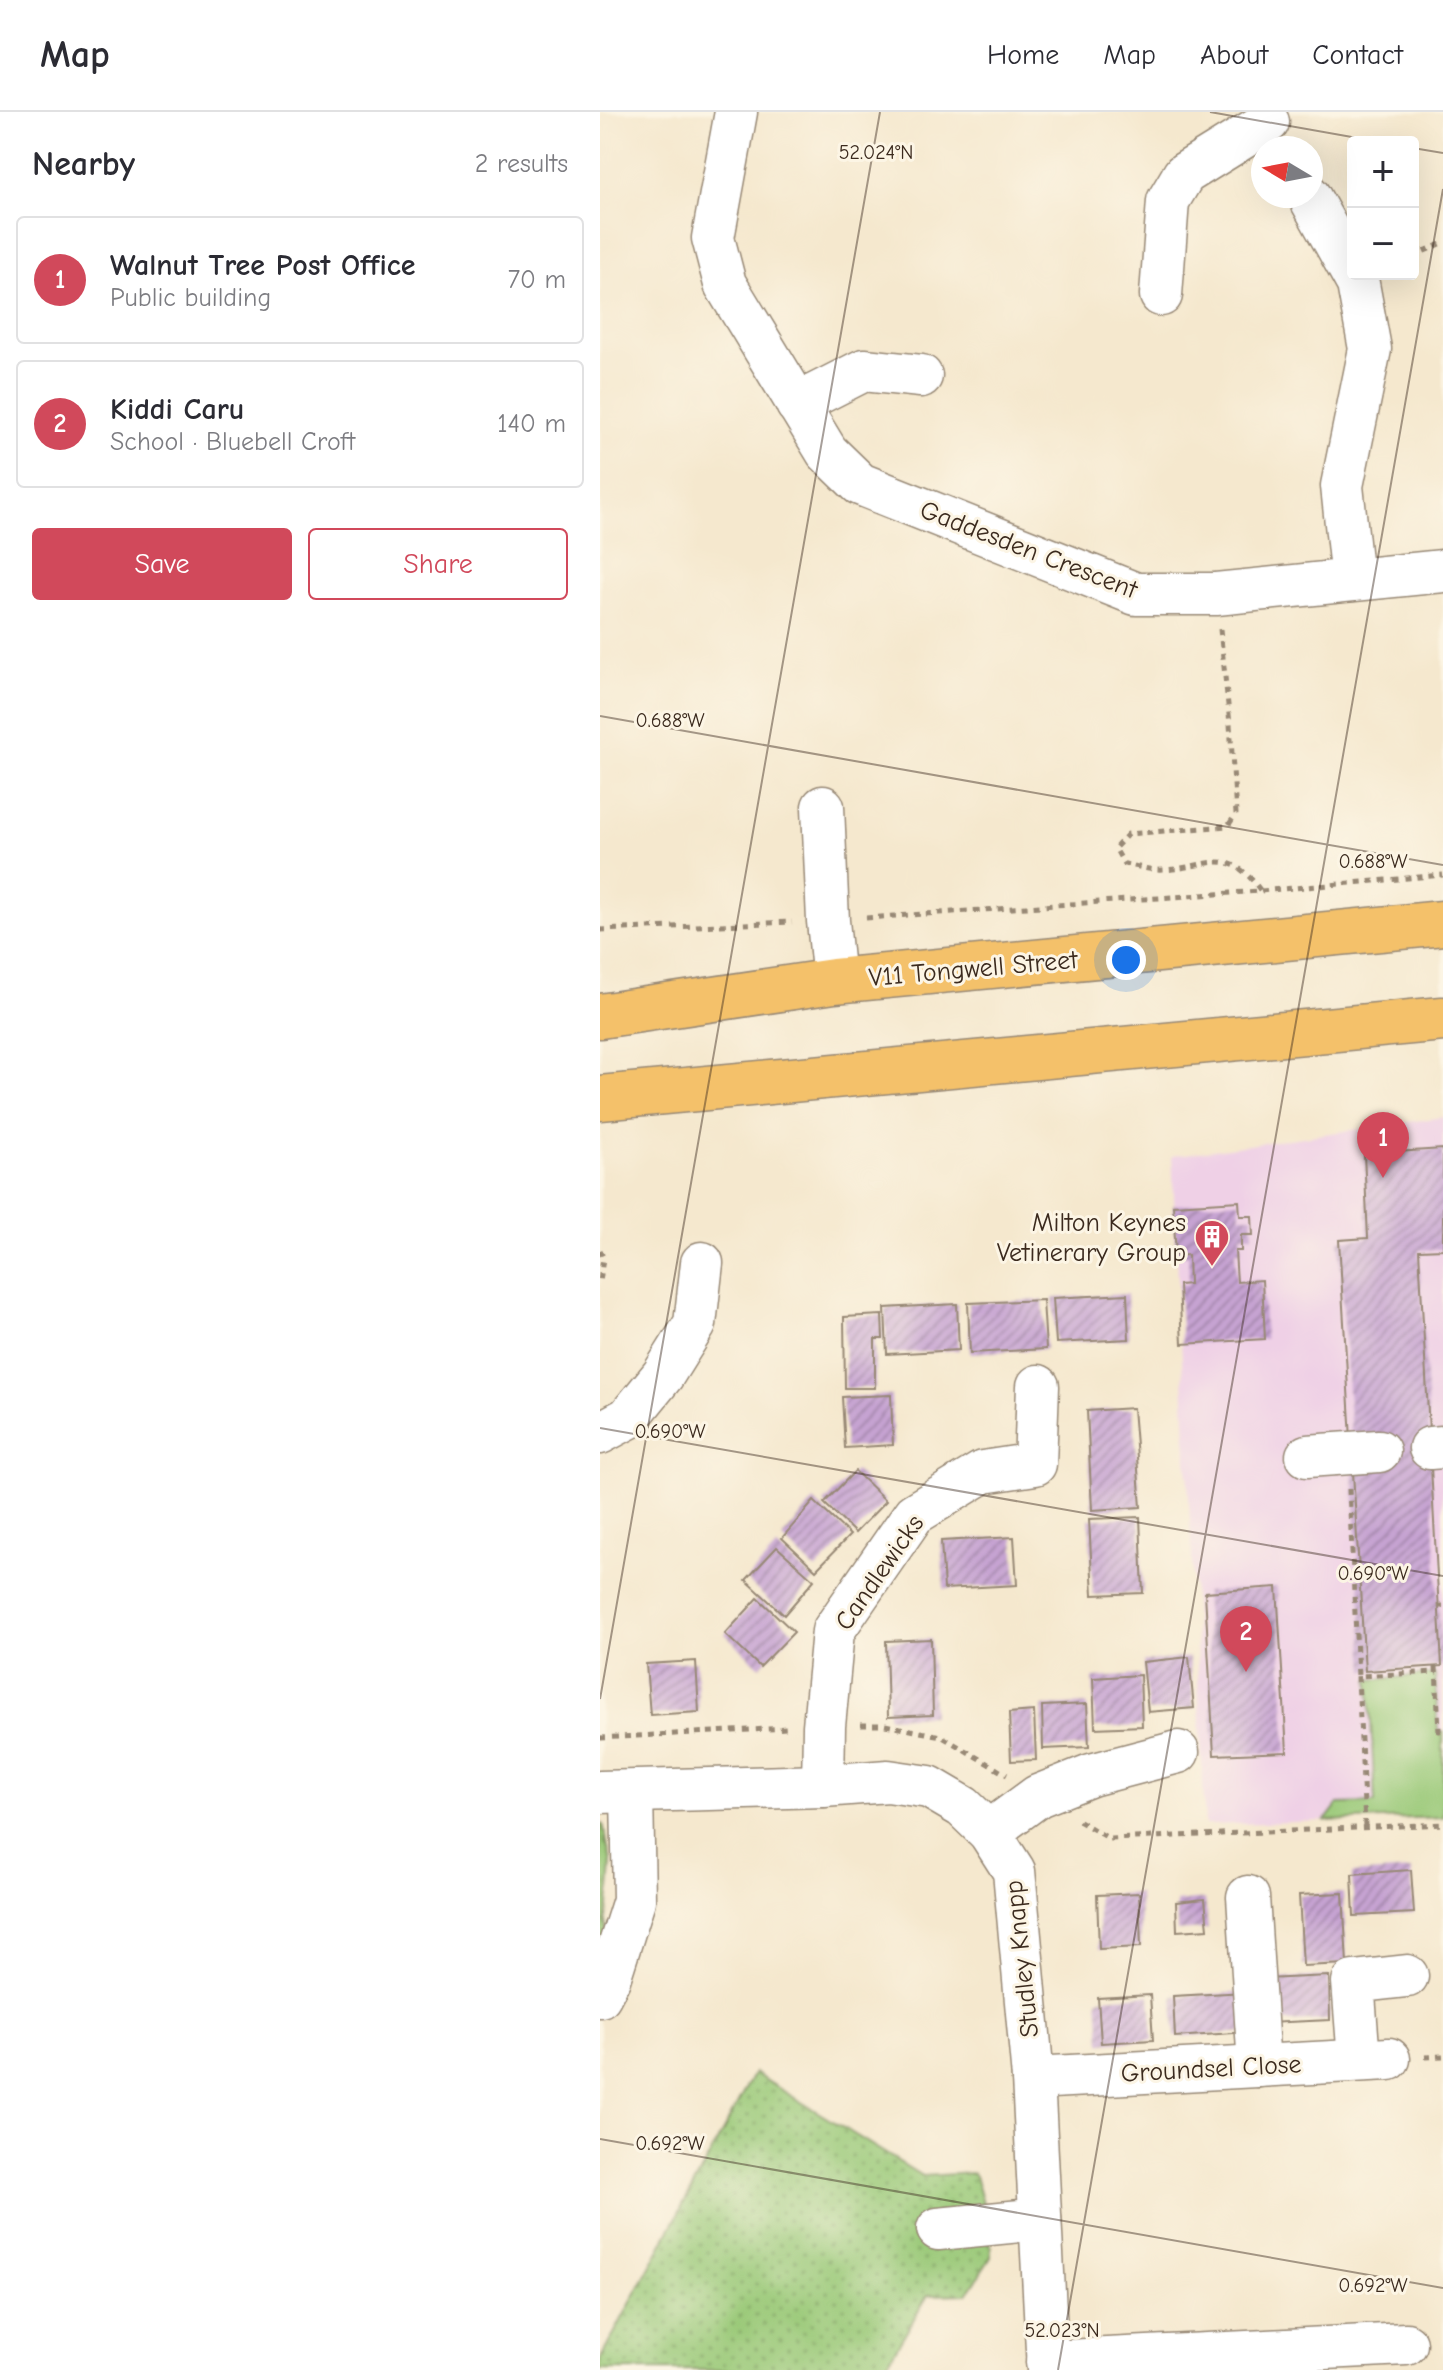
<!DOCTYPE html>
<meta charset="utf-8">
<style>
body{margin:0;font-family:"Comic Neue",sans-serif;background:#f2f2f3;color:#2b2b33}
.controls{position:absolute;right:24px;top:24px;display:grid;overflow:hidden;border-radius:8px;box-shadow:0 8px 32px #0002}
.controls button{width:72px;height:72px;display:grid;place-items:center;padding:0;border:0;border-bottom:2px solid #e1e1e2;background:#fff;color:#2b2b33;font:40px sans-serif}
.compass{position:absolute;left:651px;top:24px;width:72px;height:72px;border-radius:50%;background:#fff;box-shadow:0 8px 32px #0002;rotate:280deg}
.you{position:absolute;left:526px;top:848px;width:28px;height:28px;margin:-20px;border:6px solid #fff;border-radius:50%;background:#1a73e8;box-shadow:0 0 0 12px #1a73e833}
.badge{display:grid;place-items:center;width:52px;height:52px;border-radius:50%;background:#d1495b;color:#fff;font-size:26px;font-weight:700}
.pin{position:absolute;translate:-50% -66px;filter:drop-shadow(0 2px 4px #0008)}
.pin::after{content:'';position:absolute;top:42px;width:28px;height:24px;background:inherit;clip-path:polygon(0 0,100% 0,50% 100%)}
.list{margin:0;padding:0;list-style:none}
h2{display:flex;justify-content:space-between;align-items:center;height:104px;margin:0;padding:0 32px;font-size:34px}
h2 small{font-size:26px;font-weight:400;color:#7c7c81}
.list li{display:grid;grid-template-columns:52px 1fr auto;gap:24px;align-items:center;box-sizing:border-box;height:128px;margin:0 16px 16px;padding:0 16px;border:2px solid #e1e1e2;border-radius:8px}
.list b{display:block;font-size:30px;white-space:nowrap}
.list p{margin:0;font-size:26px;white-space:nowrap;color:#7c7c81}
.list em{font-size:26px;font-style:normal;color:#7c7c81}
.actions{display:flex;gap:16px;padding:24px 32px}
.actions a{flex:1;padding:18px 0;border:2px solid #d1495b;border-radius:8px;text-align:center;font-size:28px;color:#d1495b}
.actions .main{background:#d1495b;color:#fff}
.map{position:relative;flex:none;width:843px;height:2258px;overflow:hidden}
header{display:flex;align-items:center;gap:48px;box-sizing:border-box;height:112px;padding:0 40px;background:#fff;border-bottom:2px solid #e1e1e2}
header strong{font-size:38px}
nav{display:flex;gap:44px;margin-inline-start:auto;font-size:28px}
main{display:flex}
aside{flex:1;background:#fff}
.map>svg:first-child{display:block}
.built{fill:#efd0e6}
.grass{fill:#9ac978;stroke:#6a7a4b;stroke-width:2}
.park{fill:url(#park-tufts);stroke:#6a7a4b;stroke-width:2}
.garden{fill:url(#garden-dots);stroke:#6a7a4b;stroke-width:2}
.building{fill:url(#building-hatch)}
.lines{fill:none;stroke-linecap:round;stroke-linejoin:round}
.minor-casing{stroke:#988976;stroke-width:45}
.highway-casing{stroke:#988976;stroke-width:47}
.path{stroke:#988976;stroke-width:5;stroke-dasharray:6 6;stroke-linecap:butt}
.minor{stroke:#fff;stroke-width:42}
.highway{stroke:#f4c16a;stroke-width:44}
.ticks{fill:none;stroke:#3b2a1e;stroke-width:2;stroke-opacity:0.45}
.labels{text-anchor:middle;stroke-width:6;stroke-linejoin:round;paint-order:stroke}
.street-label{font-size:26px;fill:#3b2a1e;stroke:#fcf5e5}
.poi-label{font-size:26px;fill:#3b2a1e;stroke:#fcf5e5;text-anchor:end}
.ticks-label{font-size:20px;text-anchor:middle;fill:#3b2a1e;stroke:#fcf5e5;stroke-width:6;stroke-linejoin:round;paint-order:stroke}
</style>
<header>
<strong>Map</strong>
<nav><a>Home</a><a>Map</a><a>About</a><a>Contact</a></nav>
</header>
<main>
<aside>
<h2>Nearby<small>2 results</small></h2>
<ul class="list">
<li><span class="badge">1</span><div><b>Walnut Tree Post Office</b><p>Public building</p></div><em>70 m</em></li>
<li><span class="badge">2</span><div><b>Kiddi Caru</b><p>School · Bluebell Croft</p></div><em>140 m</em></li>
</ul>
<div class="actions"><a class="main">Save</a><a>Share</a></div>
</aside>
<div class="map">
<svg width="843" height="2258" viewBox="0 0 843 2258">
<defs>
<pattern id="park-tufts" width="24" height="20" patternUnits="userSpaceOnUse" patternTransform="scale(2)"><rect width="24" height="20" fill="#9ac978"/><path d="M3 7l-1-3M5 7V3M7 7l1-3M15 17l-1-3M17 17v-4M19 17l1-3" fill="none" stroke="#7fa362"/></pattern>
<pattern id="garden-dots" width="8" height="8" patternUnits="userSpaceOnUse" patternTransform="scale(2)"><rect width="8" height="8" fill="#9ac978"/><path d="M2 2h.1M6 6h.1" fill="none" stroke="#7fa362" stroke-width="1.8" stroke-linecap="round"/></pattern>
<pattern id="building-hatch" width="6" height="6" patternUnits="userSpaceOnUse" patternTransform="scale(2)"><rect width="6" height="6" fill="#c6a3d2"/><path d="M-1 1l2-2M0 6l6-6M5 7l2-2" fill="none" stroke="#a285aa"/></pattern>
</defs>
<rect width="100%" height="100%" fill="#fcf5e5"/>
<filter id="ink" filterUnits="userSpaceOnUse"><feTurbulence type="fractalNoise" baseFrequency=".0125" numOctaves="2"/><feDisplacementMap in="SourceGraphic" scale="16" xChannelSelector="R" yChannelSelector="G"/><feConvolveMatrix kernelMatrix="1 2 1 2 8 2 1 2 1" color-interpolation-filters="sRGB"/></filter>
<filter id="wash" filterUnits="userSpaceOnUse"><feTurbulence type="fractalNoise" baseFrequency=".006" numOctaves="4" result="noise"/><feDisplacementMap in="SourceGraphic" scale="32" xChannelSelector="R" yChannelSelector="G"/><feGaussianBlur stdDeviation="1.8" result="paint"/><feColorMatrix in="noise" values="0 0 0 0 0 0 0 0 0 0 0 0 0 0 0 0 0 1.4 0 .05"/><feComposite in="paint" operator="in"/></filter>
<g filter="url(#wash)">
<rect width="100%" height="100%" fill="#f5e8ce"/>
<path class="built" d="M843,1005v700l-238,8 -33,-669z"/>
<path class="grass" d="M835,1562l3,58h5v85l-118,4 13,-17 37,-1 -6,-123z"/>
<path class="park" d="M0,1712h3l8,38 -5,72 -6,16z"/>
<path class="garden" d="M154,1961l168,103 52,-3 16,53 1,31 -24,37 -39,1 -45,75h-283v-10z"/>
<g id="blocks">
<g class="building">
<path d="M843,1037v100l-24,1 23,416 -77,5 -26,-431 29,-2 -4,-84z"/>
<path d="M639,1089l1,15h12l1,19h-12v16h-6l2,31 25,-2 3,59 -83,5 -3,-59 10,-1 -1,-29 -12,1 -3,-51z"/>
<path d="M527,1182l2,45 -73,4 -3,-45z"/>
<path d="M443,1188l3,49 -76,4 -2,-50z"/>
<path d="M357,1192l2,46 -72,4 -2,-46z"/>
<path d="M282,1203l1,24h-8v49h-30l-1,-71z"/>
<path d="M291,1283l2,50 -48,3 -3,-51z"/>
<path d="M533,1296l8,99 -49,3 -5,-99z"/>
<path d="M255,1359l31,30 -31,32 -31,-30z"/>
<path d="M214,1389l36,34 -34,35 -34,-32z"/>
<path d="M540,1405l3,76 -50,2 -4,-76z"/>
<path d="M414,1425l3,48 -73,4 -3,-48z"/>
<path d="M177,1435l37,33 -30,35 -38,-35z"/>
<path d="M677,1475l10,165 -73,3 -9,-163z"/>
<path d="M158,1486l36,34 -34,35 -35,-33z"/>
<path d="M331,1527l2,76 -45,2 -2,-76z"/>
<path d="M589,1545l5,51 -46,4 -5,-50z"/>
<path d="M96,1549l3,51 -49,3 -4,-51z"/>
<path d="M540,1563l2,51 -47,2 -2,-50z"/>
<path d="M487,1592l2,43 -46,2 -1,-43z"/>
<path d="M434,1599l2,49 -25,1 -2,-48z"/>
<path d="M811,1758l3,43 -60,3 -2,-42z"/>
<path d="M539,1781l2,54 -42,2 -2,-54z"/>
<path d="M743,1781l4,71 -44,2 -4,-71z"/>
<path d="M605,1787l3,30 -31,2 -1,-29z"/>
<path d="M729,1864l1,44 -63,3 -2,-44z"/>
<path d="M646,1880l2,40 -73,5 -2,-41z"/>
<path d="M550,1883l3,45 -52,3 -3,-45z"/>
</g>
</g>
</g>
<g filter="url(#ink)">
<use href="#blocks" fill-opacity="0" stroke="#988976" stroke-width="2"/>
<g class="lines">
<defs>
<g id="minor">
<path d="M136,0l-23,126 12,46 102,168 33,32 276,110h80l227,-23"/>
<path d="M709,84l49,88 12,65 -28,137 10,94"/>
<path d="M561,183l7,-94 16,-27 84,-52"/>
<path d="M197,292l67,-34 57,6"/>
<path d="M223,695l5,114 6,60"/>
<path d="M0,1321l28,-15 35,-43 32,-51 7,-61"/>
<path d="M830,1336l13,-1"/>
<path d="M707,1344l72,-5"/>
<path d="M223,1674l1,-60 9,-95 81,-117 69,-42 52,-8 3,-78"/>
<path d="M0,1680l223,-6 65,-5 41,6 34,20 26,25 25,39 19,207 15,292"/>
<path d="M389,1720l49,-36 53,-21 87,-23"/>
<path d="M648,1785l11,169"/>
<path d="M0,1884l9,-17 25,-79 -2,-108"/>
<path d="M759,1948l-6,-78 54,-6"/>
<path d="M433,1966l356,-19"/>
<path d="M338,2117l102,-10"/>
<path d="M447,2250l359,-18"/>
</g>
<g id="highway">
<path d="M0,904l234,-35 609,-58"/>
<path d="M0,986l843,-79"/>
</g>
</defs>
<use href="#minor" class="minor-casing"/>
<use href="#highway" class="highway-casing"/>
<g class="path">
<path d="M813,144l30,-13"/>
<path d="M620,517l10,95 6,90 -8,12 -100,8 -13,14 9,16c13,2 26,7 39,6 46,-2 64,-26 97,20"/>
<path d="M266,806l394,-27 183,-16"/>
<path d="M0,818l192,-8"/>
<path d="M0,1138l3,7 -3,26"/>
<path d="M749,1377l9,187"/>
<path d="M839,1494h4"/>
<path d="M836,1555l3,64 4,-1"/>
<path d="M261,1613h24l56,11 66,39"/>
<path d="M0,1626l187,-10"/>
<path d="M479,1709l31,18 333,-15"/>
<path d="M765,1714l-7,-150 79,-4"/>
<path d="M825,1945l18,-1"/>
</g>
<use href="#minor" class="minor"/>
<use href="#highway" class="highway"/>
</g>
</g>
<path class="ticks" d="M610,0l170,30M813,36l30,5M0,604l843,149M0,1316l843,148M0,1587l280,-1587M0,2027l843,149M458,2258l385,-2181"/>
<defs>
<symbol id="building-pin" viewBox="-11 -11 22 30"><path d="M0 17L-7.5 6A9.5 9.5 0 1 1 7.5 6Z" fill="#d1495b" stroke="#fcf5e5"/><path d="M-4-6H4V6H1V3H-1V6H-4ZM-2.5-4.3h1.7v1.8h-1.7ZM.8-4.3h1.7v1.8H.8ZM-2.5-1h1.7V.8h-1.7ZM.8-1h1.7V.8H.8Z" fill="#fff"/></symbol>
</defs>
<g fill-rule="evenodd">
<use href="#building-pin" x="592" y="1105" width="40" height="54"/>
</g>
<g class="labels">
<g class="street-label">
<text transform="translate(429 437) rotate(21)" y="9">Gaddesden Crescent</text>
<text transform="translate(373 856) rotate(-5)" y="9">V11 Tongwell Street</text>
<text transform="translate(279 1460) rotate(-55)" y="9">Candlewicks</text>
<text transform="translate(421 1847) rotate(-96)" y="9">Studley Knapp</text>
<text transform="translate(611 1956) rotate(-3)" y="9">Groundsel Close</text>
</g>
<g class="poi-label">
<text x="586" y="1119">Milton Keynes<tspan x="586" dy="30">Vetinerary Group</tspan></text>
</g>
</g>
<g class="ticks-label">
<text x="276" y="47">52.024°N</text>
<text x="70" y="615">0.688°W</text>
<text x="773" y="756">0.688°W</text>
<text x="70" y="1326">0.690°W</text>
<text x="773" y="1468">0.690°W</text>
<text x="70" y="2038">0.692°W</text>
<text x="773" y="2180">0.692°W</text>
<text x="462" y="2225">52.023°N</text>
</g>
</svg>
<div class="controls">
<button>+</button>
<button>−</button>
</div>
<svg class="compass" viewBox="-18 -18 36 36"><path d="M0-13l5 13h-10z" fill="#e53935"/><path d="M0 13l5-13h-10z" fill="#7c7c81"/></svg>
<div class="you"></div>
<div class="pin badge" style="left:783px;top:1066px">1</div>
<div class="pin badge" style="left:646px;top:1560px">2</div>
</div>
</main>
